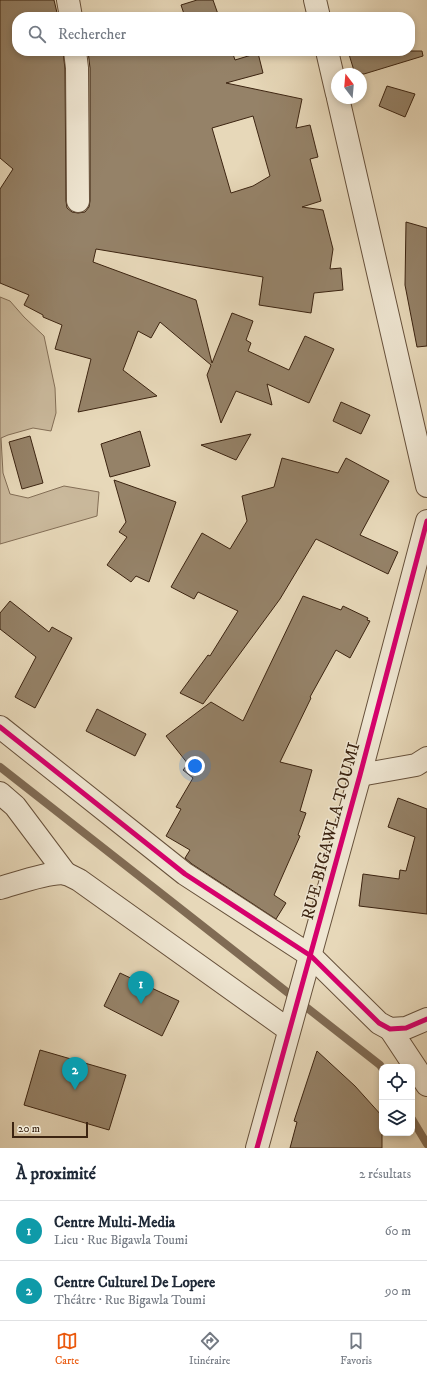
<!DOCTYPE html>
<html lang="fr">
<meta charset="utf-8">
<style>
body{margin:0;font-family:"IM FELL DW Pica",serif;background:#f2f2f3;color:#1f2937}
.controls{position:absolute;right:12px;bottom:12px;display:grid;overflow:hidden;border-radius:8px;box-shadow:0 2px 6px #0003}
.controls button{width:36px;height:36px;display:grid;place-items:center;padding:0;border:0;border-bottom:1px solid #e0e1e3;background:#fff;color:#1f2937;font:20px sans-serif}
.compass{position:absolute;left:331px;top:68px;width:36px;height:36px;border-radius:50%;background:#fff;box-shadow:0 2px 6px #0003;rotate:344deg}
.scale{position:absolute;left:12px;bottom:10px;width:76px;box-sizing:border-box;padding-left:4px;border:2px solid #3c2411;border-top:0;font-size:11px;line-height:14px;white-space:nowrap;color:#3c2411;-webkit-text-stroke:3px #efe6d2;paint-order:stroke}
.you{position:absolute;left:195px;top:766px;width:14px;height:14px;margin:-10px;border:3px solid #fff;border-radius:50%;background:#1a73e8;box-shadow:0 0 0 6px #1a73e833}
.badge{display:grid;place-items:center;width:26px;height:26px;border-radius:50%;background:#ea580c;color:#fff;font-size:13px;font-weight:700}
.pin{position:absolute;translate:-50% -33px;filter:drop-shadow(0 1px 2px #0008)}
.pin::after{content:'';position:absolute;top:21px;width:14px;height:12px;background:inherit;clip-path:polygon(0 0,100% 0,50% 100%)}
.list{margin:0;padding:0;list-style:none}
h2{display:flex;justify-content:space-between;align-items:center;height:52px;margin:0;padding:0 16px;font-size:17px}
h2 small{font-size:13px;font-weight:400;color:#747a83}
.list li{display:grid;grid-template-columns:26px 1fr auto;gap:12px;align-items:center;box-sizing:border-box;height:60px;padding:0 16px;border-top:1px solid #e0e1e3}
.list b{display:block;font-size:15px;white-space:nowrap}
.list p{margin:0;font-size:13px;white-space:nowrap;color:#747a83}
.list em{font-size:13px;font-style:normal;color:#747a83}
.icon{flex:none;width:22px;height:22px;fill:none;stroke:currentColor;stroke-width:2;stroke-linecap:round;stroke-linejoin:round}
.map{position:relative;flex:none;width:427px;height:1148px;overflow:hidden}
.search{position:absolute;background:#fff;box-shadow:0 2px 6px #0003;left:12px;right:12px;top:12px;height:44px;display:flex;align-items:center;gap:10px;box-sizing:border-box;padding:0 14px;border-radius:16px;color:#747a83;font-size:15px}
.sheet{height:172px;background:#fff}
nav{display:flex;justify-content:space-around;align-items:center;box-sizing:border-box;height:56px;border-top:1px solid #e0e1e3;background:#fff;font-size:11px;color:#747a83}
nav a{display:grid;justify-items:center;gap:2px}
nav .on{color:#ea580c}
.map>svg:first-child{display:block}
.green{fill:#cab99c;stroke:#836e56}
.lines{fill:none;stroke-linecap:round;stroke-linejoin:round}
.stream{stroke:#806b54;stroke-width:8}
.building{fill:#958268;stroke:#3c2411;fill-rule:evenodd}
.minor-casing{stroke:#67513b;stroke-width:24}
.minor{stroke:#efe6d2;stroke-width:22}
.cycleway-casing{stroke:#efe6d2;stroke-width:8}
.cycleway{stroke:#d6006c;stroke-width:5}
.labels{text-anchor:middle;stroke-width:3;stroke-linejoin:round;paint-order:stroke}
.street-label{font-size:17px;fill:#3c2411;stroke:#efe6d2}
</style>
<div class="map">
<svg width="427" height="1148" viewBox="0 0 427 1148">
<rect width="100%" height="100%" fill="#e7d8b9"/>
<filter id="stains"><feTurbulence type="fractalNoise" baseFrequency=".005" numOctaves="4"/><feColorMatrix values="0 0 0 0 .2 0 0 0 0 .09 0 0 0 0 .02 0 0 0 .5 -.17"/></filter>
<radialGradient id="worn" r=".72"><stop offset=".6" stop-color="#630" stop-opacity="0"/><stop offset="1" stop-color="#630" stop-opacity=".3"/></radialGradient>
<path class="green" d="M0,297l10,4 14,16 20,19 11,52 1,25 -5,18 -18,-3 -25,7 -7,3 2,35 7,21 18,4 36,-12 35,6 -2,24 -97,28z"/>
<g class="lines">
<g class="stream">
<path d="M0,767l380,298 2,3"/>
<path d="M412,1119l15,25"/>
</g>
</g>
<g class="building">
<path d="M0,0h54l4,17h-41v34h46l2,18 1,132 1,7 5,4 6,1 7,-1 4,-5 1,-6v-133l-2,-17h144l3,9 23,-7 5,20 -37,10 76,16 -6,29 14,-3 8,32 -8,2 11,42 -19,6 21,3 10,39 -3,20 11,-1 2,22 -29,3 -3,20 -52,-8 4,-28 -167,-28 -3,13 103,38 16,63 20,-50 21,8 -7,19 5,3 -3,8 41,19 16,-34 29,13 -25,54 -42,-19 5,21 -36,-14 -15,32 -14,-48 4,-10 -51,-43 -9,16 -13,-7 -15,39 34,26 -79,16 13,-53 -36,-10 7,-24 -19,-8v-2l-19,-10 5,-10 -29,-12v-94l13,-20 -13,-11zM253,116l17,60 -17,10 -22,7 -19,-65z"/>
<path d="M197,0h16l6,17h-34l-4,-12z"/>
<path d="M348,51h74l1,5 -59,18h-9z"/>
<path d="M387,86l28,8 -10,23 -26,-11z"/>
<path d="M406,222l21,6v118l-10,1 -12,-62z"/>
<path d="M341,402l29,13 -9,19 -28,-13z"/>
<path d="M140,431l10,35 -40,11 -9,-33z"/>
<path d="M251,434l-15,26 -35,-15z"/>
<path d="M30,436l13,47 -21,6 -13,-47z"/>
<path d="M282,458l56,15 8,-15 43,23 -29,54 38,17 -10,22 -72,-35 -36,60 -77,105 -23,-11 28,-38 2,1 28,-45 -40,-19 -4,7 -23,-12 31,-54 28,16 17,-28 -5,-25 32,-9z"/>
<path d="M114,480l62,22 -27,80 -13,-6 -5,6 -24,-17 20,-28 -8,-5 7,-10z"/>
<path d="M303,596l38,14 2,-4 25,12 -1,2 3,1 -20,37 -14,-8 -26,47 1,1 -31,64 32,8 -12,41 6,2 -8,22 2,1 -26,59 12,8 -10,16 -84,-55 -7,-6 5,-8 -24,-14 15,-27 -5,-2 17,-29 -10,-8 5,-6 -22,-28 45,-34 32,19z"/>
<path d="M10,601l39,31 3,-5 20,11 -37,70 -20,-11 21,-40 -36,-28v-16z"/>
<path d="M97,709l49,25 -11,22 -49,-25z"/>
<path d="M398,798l29,11v105l-68,-8 4,-32 36,5 1,-9 6,1 9,-34 -27,-10z"/>
<path d="M120,973l59,28 -17,35 -58,-30z"/>
<path d="M40,1050l86,25 -17,55 -85,-25z"/>
<path d="M317,1051l38,35 27,30v32h-92l7,-26 -3,-1z"/>
</g>
<g class="lines">
<defs>
<g id="minor">
<path d="M68,0l3,17"/>
<path d="M315,0l4,17"/>
<path d="M75,51l2,17 1,133"/>
<path d="M327,51l10,43"/>
<path d="M338,98l89,388"/>
<path d="M0,727l185,147 126,82 68,67 11,6 16,-1 21,-9"/>
<path d="M360,775l56,-10 11,-7"/>
<path d="M0,793l15,13 51,68"/>
<path d="M0,888c15,-4 53,-18 67,-14 4,2 8,4 12,6l210,150"/>
<path d="M390,1029l37,56"/>
<path d="M257,1148l103,-373 67,-254"/>
</g>
</defs>
<use href="#minor" class="minor-casing"/>
<use href="#minor" class="minor"/>
<defs>
<g id="cycleway">
<path d="M0,727l185,147 126,82 68,67 11,6 16,-1 21,-9"/>
<path d="M257,1148l103,-373 67,-254"/>
</g>
</defs>
<use href="#cycleway" class="cycleway-casing"/>
<use href="#cycleway" class="cycleway"/>
</g>
<g class="labels">
<g class="street-label">
<text transform="translate(330 831) rotate(-75)" y="6">RUE BIGAWLA TOUMI</text>
</g>
</g>
<rect width="100%" height="100%" filter="url(#stains)"/>
<rect width="100%" height="100%" fill="url(#worn)"/>
</svg>
<div class="controls">
<button><svg class="icon" aria-label="locate" viewBox="0 0 24 24"><circle cx="12" cy="12" r="6"/><path d="M12 2v4M12 18v4M2 12h4M18 12h4"/></svg></button>
<button><svg class="icon" aria-label="layers" viewBox="0 0 24 24"><path d="M12 4l9 5-9 5-9-5zM3 14l9 5 9-5"/></svg></button>
</div>
<svg class="compass" viewBox="-18 -18 36 36"><path d="M0-13l5 13h-10z" fill="#e53935"/><path d="M0 13l5-13h-10z" fill="#747a83"/></svg>
<div class="scale">20 m</div>
<div class="you"></div>
<div class="pin badge" style="left:141px;top:1004px;background:#0f9aa8">1</div>
<div class="pin badge" style="left:75px;top:1090px;background:#0f9aa8">2</div>
<div class="search"><svg class="icon" aria-label="search" viewBox="0 0 24 24"><circle cx="10" cy="10" r="6"/><path d="M15 15l6 6"/></svg>Rechercher</div>
</div>
<section class="sheet">
<h2>À proximité<small>2 résultats</small></h2>
<ul class="list">
<li><span class="badge" style="background:#0f9aa8">1</span><div><b>Centre Multi-Media</b><p>Lieu · Rue Bigawla Toumi</p></div><em>60 m</em></li>
<li><span class="badge" style="background:#0f9aa8">2</span><div><b>Centre Culturel De Lopere</b><p>Théâtre · Rue Bigawla Toumi</p></div><em>90 m</em></li>
</ul>
</section>
<nav>
<a class="on"><svg class="icon" aria-label="map" viewBox="0 0 24 24"><path d="M3 6l6-2 6 2 6-2v14l-6 2-6-2-6 2zM9 4v14M15 6v14"/></svg>Carte</a>
<a><svg class="icon" aria-label="directions" viewBox="0 0 24 24"><path d="M12 3l9 9-9 9-9-9zM9 14v-3h6M13 9l2 2-2 2"/></svg>Itinéraire</a>
<a><svg class="icon" aria-label="saved" viewBox="0 0 24 24"><path d="M7 4h10v16l-5-4-5 4z"/></svg>Favoris</a>
</nav>
